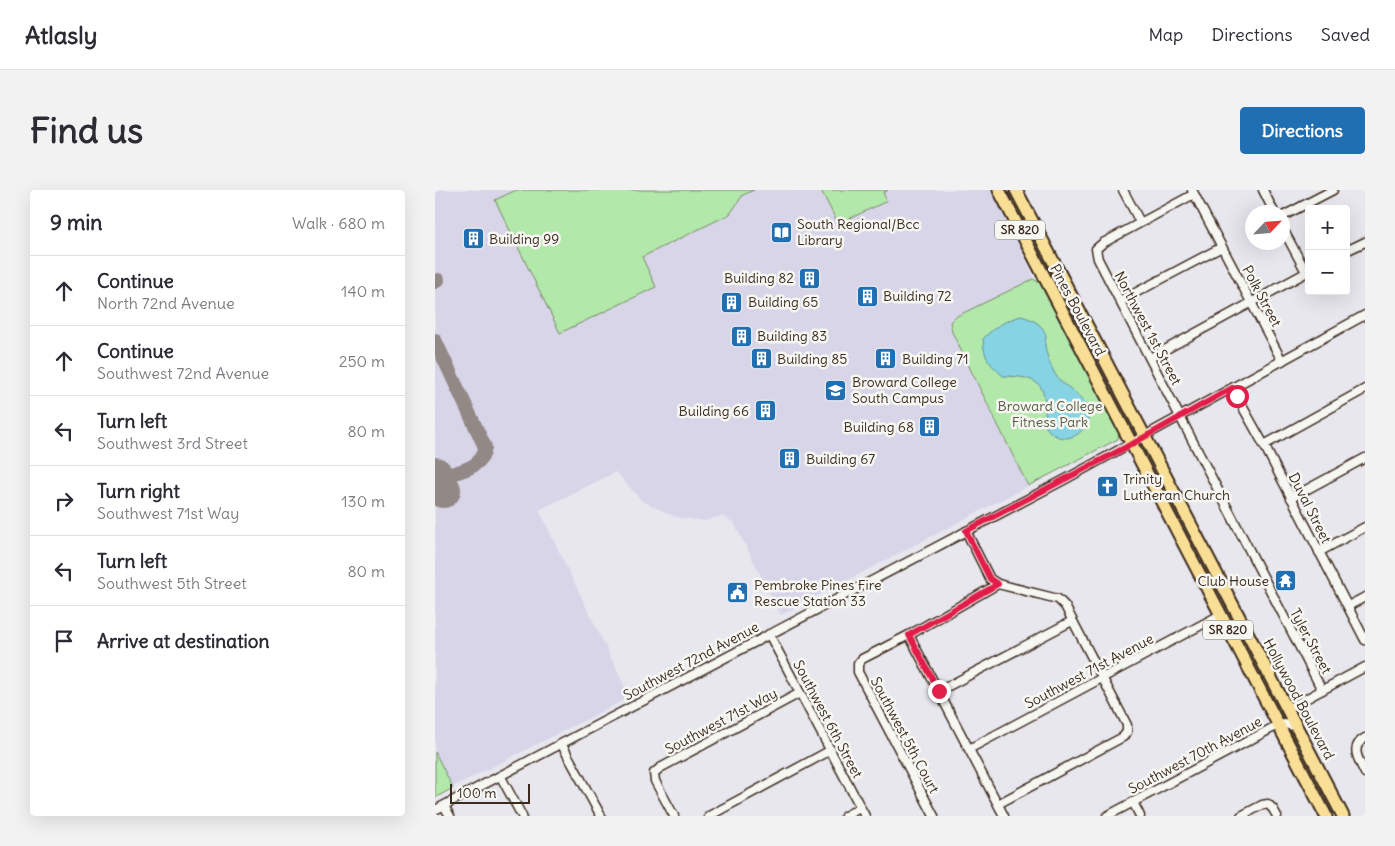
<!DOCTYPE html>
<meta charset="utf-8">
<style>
body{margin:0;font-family:Delius,sans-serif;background:#f2f2f3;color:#2b2b33}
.controls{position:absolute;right:15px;top:15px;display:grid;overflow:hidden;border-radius:5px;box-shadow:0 5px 20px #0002}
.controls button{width:45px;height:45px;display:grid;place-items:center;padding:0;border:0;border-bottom:1px solid #e1e1e2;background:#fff;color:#2b2b33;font:25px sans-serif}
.compass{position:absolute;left:810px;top:15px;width:45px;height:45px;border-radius:50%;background:#fff;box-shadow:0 5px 20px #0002;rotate:64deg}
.scale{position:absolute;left:15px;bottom:12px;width:80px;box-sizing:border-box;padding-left:5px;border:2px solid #3b2a1e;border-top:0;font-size:14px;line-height:18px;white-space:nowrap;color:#3b2a1e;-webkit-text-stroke:4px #f6f6f2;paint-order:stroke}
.stop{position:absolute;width:15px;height:15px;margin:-11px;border:4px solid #e11d48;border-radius:50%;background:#fff}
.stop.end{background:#e11d48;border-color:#fff;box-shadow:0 1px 5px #0008}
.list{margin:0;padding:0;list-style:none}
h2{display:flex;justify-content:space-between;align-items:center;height:65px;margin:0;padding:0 20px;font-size:21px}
h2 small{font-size:16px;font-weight:400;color:#7c7c81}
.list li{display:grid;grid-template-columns:32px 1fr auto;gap:15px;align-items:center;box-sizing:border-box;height:70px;padding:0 20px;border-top:1px solid #e1e1e2}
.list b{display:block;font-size:19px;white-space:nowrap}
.list p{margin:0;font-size:16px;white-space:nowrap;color:#7c7c81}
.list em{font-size:16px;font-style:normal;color:#7c7c81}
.icon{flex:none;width:28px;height:28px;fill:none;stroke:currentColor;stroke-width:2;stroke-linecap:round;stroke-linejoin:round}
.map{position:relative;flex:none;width:930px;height:626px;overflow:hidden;border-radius:5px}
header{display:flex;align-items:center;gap:30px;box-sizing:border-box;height:70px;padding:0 25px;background:#fff;border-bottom:1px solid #e1e1e2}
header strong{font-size:24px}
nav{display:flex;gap:28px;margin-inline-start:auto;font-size:18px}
.intro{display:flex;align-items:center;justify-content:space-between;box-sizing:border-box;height:120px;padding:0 30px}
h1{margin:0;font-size:35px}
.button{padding:12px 22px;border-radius:5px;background:#1f6fb2;color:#fff;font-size:18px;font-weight:700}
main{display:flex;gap:30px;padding:0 30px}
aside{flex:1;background:#fff;border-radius:5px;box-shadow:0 5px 20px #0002}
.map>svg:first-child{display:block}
.built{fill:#d8d5e9}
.green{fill:#b2e8aa;stroke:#768964}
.water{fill:#85d3e3;stroke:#678f94}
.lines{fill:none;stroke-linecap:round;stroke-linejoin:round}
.taxiway{stroke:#928886;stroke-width:14}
.runway{stroke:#928886;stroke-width:36}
.minor-casing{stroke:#3b2a1e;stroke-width:11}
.highway-casing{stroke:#3b2a1e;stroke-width:15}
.minor{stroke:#f6f6f2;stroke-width:8}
.highway{stroke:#f9df96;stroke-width:11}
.route{stroke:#e11d48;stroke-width:6}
.labels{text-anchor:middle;stroke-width:5;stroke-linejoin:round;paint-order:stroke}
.shield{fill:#f6f6f2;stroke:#73675e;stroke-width:1}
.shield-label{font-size:12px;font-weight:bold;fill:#3b2a1e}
.poi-label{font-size:14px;fill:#3b2a1e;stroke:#f6f6f2;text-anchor:start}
.street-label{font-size:14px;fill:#3b2a1e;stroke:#f6f6f2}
.park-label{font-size:14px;fill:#595a41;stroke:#f6f6f2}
</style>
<header>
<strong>Atlasly</strong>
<nav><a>Map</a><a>Directions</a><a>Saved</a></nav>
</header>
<div class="intro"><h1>Find us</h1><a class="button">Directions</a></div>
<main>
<aside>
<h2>9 min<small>Walk · 680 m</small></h2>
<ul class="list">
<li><svg class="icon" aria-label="ahead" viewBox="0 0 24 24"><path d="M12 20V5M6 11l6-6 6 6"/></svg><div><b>Continue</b><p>North 72nd Avenue</p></div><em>140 m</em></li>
<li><svg class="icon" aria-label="ahead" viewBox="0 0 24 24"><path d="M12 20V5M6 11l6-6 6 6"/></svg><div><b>Continue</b><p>Southwest 72nd Avenue</p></div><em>250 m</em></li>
<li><svg class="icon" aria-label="left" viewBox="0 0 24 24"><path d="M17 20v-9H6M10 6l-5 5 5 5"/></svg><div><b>Turn left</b><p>Southwest 3rd Street</p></div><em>80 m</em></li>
<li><svg class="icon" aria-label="right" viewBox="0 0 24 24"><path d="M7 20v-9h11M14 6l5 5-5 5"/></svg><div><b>Turn right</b><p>Southwest 71st Way</p></div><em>130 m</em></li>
<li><svg class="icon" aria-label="left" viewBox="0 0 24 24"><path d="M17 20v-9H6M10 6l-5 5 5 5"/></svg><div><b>Turn left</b><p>Southwest 5th Street</p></div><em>80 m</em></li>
<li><svg class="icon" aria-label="arrive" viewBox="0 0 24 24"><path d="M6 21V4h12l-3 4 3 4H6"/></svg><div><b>Arrive at destination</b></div></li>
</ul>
</aside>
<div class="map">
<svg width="930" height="626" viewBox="0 0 930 626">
<rect width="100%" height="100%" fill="#e8e7ee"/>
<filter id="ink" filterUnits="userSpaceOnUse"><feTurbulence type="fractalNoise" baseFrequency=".02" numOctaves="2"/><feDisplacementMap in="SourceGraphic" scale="10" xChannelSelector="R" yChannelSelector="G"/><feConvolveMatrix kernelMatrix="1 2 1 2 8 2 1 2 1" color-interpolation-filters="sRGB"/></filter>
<g filter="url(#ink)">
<path class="built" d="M0,0h557l39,80 3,9 5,2 4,4 76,148 -1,6 -337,176 -47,-92 -12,-7 -17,5 -30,-4 -33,-16 -26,-29 -77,38 91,187 -179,91 -16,-32z"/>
<g class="green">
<path d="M81,0h238l-11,5 -13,19 -88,43 14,30 -96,46 -65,-133z"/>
<path d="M386,0h67l-5,3 4,8 -49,23z"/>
<path d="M598,89l9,5 77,149 -1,6 -90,47 -76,-154 -2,-10 5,-5z"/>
<path d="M0,562l18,36 -18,10z"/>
</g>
<path class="water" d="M586,126c11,3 23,8 25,21 0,2 -1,5 -1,7 0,8 6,23 10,30 8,13 29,20 33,36 4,19 -18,36 -35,24 -3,-1 -5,-5 -8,-8 1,-40 0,-49 -42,-50 -14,-13 -19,-17 -20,-37 11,-12 23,-19 38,-23z"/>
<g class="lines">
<g class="taxiway">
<path d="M0,92l3,-2"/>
<path d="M0,150l50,107c-2,25 -34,24 -50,33"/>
</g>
<path class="runway" d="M0,285l8,15"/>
<defs>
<g id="minor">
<path d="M688,0l17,32"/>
<path d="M757,0l90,171"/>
<path d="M828,0l11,22"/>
<path d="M759,4l-91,49 -7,6 2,10 224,431"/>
<path d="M848,26l50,-26"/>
<path d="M848,39l23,43"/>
<path d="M911,61l19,-9"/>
<path d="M685,111l102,-54"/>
<path d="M715,168l159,-87"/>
<path d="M797,198l32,57 101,195"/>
<path d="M829,255l101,-56"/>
<path d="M856,308l74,-40"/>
<path d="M531,341l24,48 8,5"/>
<path d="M884,362l46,-25"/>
<path d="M913,416l17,-9"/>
<path d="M334,444l96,182"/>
<path d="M474,445l95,181"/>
<path d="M504,501l133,-70"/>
<path d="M852,519l78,-42"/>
<path d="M930,548c-16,9 -6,22 0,35"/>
<path d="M127,555l39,71"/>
<path d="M534,559l251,-134"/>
<path d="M66,587l21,39"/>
<path d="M698,612l7,14"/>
<path d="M9,616l6,10"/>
<path d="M0,620l629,-330 301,-165"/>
<path d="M239,626l-19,-35 -1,-8 6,-5 140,-75"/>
<path d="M274,626l122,-66"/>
<path d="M410,626l15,-8"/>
<path d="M499,626l-76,-144v-8l4,-5 47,-24 89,-51 60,15 7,7 62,119v7l-4,5 -125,67"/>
<path d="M672,626l171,-91 7,-1 11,3"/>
<path d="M806,626l21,-11 6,-1 5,5 4,7"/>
</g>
<g id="highway">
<path d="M564,0l327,626"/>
<path d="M581,0l327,626"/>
</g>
</defs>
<use href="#minor" class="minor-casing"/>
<use href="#highway" class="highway-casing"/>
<use href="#minor" class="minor"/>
<use href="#highway" class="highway"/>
</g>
</g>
<g class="lines" filter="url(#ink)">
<path class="route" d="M504,501l-30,-56 89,-51 -8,-5 -24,-48 166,-87 100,-56 5,8"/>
</g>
<defs>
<symbol id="library-square" viewBox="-11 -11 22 22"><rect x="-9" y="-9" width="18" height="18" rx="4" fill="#1f6fb2" stroke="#f6f6f2"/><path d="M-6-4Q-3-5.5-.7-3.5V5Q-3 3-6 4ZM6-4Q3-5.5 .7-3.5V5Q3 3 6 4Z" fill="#fff"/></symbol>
<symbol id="building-square" viewBox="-11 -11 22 22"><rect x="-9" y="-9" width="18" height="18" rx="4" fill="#1f6fb2" stroke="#f6f6f2"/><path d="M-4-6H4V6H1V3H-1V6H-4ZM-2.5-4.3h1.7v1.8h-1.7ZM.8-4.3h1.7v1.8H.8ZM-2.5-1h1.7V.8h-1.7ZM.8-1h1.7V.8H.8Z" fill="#fff"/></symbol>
<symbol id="university-square" viewBox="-11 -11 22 22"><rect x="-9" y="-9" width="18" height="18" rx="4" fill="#1f6fb2" stroke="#f6f6f2"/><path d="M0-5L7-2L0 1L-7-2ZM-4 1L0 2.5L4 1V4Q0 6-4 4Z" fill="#fff"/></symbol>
<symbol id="church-square" viewBox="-11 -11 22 22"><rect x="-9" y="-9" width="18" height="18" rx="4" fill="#1f6fb2" stroke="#f6f6f2"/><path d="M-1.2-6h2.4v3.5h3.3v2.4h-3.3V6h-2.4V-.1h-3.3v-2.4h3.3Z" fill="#fff"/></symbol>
<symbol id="temple-square" viewBox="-11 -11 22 22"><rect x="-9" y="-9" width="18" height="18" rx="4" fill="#1f6fb2" stroke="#f6f6f2"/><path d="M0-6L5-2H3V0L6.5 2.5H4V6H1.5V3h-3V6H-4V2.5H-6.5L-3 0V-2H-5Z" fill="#fff"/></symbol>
<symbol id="civic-square" viewBox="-11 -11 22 22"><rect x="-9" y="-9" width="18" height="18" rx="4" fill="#1f6fb2" stroke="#f6f6f2"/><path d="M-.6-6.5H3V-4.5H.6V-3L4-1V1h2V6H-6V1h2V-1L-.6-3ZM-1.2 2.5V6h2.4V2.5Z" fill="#fff"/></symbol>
</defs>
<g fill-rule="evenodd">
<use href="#library-square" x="334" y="30" width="25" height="25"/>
<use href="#building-square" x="26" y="36" width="25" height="25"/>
<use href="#building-square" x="362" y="76" width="25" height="25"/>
<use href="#building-square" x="420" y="94" width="25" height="25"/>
<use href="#building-square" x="284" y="100" width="25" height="25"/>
<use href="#building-square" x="294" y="134" width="25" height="25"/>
<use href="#building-square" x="314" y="156" width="25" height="25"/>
<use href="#building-square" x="438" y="156" width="25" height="25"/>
<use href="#university-square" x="388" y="188" width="25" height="25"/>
<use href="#building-square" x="318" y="208" width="25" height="25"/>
<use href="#building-square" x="482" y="224" width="25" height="25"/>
<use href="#building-square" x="342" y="256" width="25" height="25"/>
<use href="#church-square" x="660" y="284" width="25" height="25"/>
<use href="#temple-square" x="838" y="378" width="25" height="25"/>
<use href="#civic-square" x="290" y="390" width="25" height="25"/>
</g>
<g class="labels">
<g class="shield">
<rect x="560" y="30.5" width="50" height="19" rx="4"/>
<rect x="768" y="430.5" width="50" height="19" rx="4"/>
</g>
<g class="shield-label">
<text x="585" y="44">SR 820</text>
<text x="793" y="444">SR 820</text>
</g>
<g class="poi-label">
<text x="362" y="39">South Regional/Bcc<tspan x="362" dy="16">Library</tspan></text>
<text x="54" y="54">Building 99</text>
<text x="359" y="93" text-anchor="end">Building 82</text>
<text x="448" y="111">Building 72</text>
<text x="313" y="117">Building 65</text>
<text x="322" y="151">Building 83</text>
<text x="342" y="174">Building 85</text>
<text x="467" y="174">Building 71</text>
<text x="417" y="197">Broward College<tspan x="417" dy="16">South Campus</tspan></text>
<text x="314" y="226" text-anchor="end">Building 66</text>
<text x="479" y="242" text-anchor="end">Building 68</text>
<text x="371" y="274">Building 67</text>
<text x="688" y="294">Trinity<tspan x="688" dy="16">Lutheran Church</tspan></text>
<text x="834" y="396" text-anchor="end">Club House</text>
<text x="319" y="400">Pembroke Pines Fire<tspan x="319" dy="16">Rescue Station 33</tspan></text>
</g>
<g class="street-label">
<text transform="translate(827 106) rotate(62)" y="5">Polk Street</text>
<text transform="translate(643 120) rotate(62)" y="5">Pines Boulevard</text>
<text transform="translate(713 138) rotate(62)" y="5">Northwest 1st Street</text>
<text transform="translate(875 318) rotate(63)" y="5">Duval Street</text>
<text transform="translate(876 451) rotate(62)" y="5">Tyler Street</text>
<text transform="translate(256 471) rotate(-28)" y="5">Southwest 72nd Avenue</text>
<text transform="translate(654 481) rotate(-28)" y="5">Southwest 71st Avenue</text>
<text transform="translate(864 509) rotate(62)" y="5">Hollywood Boulevard</text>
<text transform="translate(393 529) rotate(62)" y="5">Southwest 6th Street</text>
<text transform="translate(286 531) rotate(-28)" y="5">Southwest 71st Way</text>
<text transform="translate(470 545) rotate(62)" y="5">Southwest 5th Court</text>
<text transform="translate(760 565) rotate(-28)" y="5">Southwest 70th Avenue</text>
</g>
<g class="park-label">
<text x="615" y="221">Broward College<tspan x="615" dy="16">Fitness Park</tspan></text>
</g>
</g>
</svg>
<div class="controls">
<button>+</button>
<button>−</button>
</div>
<svg class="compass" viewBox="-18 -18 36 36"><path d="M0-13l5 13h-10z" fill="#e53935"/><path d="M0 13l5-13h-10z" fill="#7c7c81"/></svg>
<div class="scale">100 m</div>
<div class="stop" style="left:802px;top:206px"></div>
<div class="stop end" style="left:504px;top:501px"></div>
</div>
</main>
